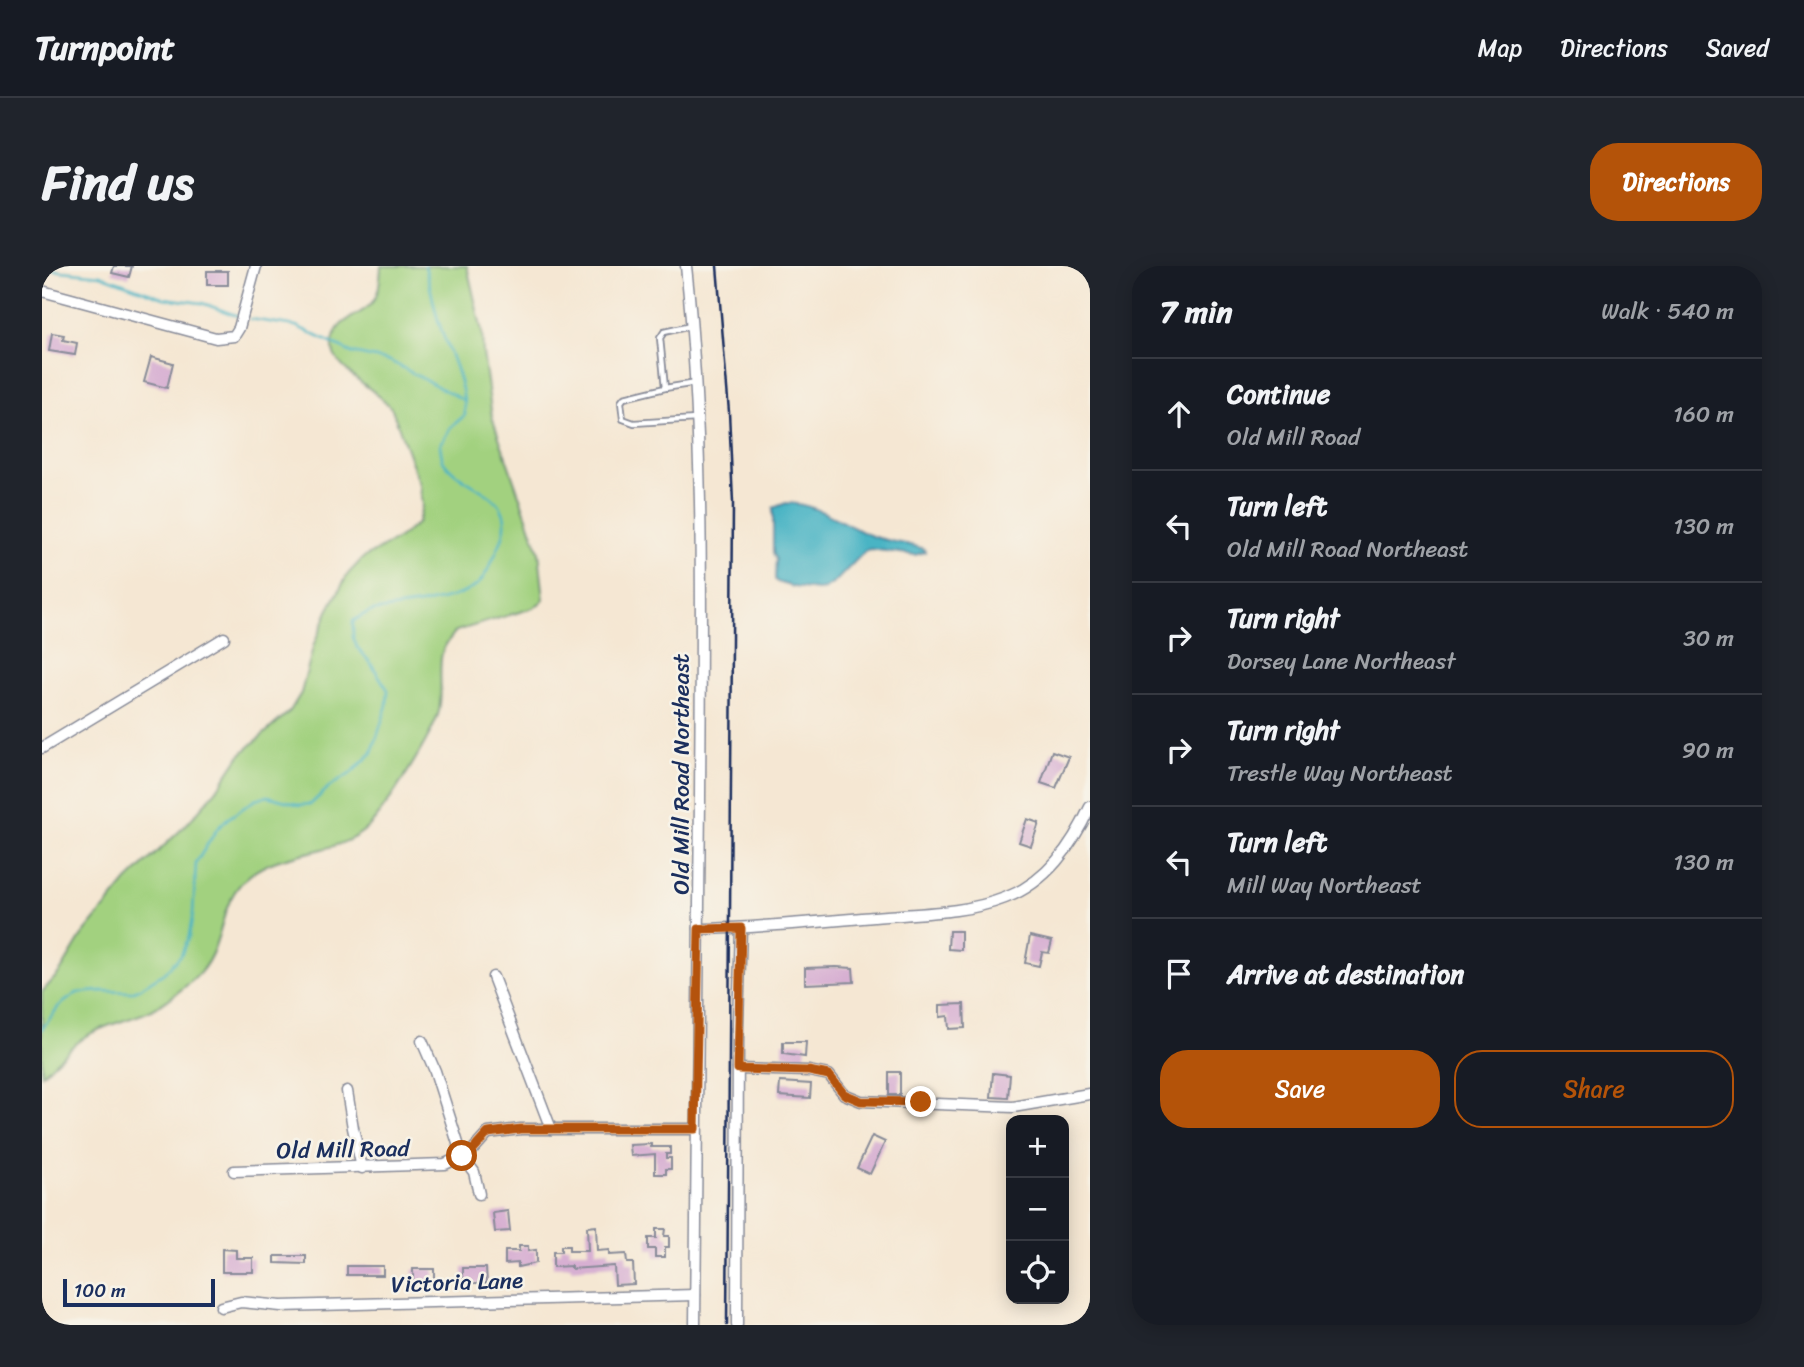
<!DOCTYPE html>
<meta charset="utf-8">
<style>
body{margin:0;font-family:Sriracha,sans-serif;background:#20242c;color:#f1f3f6}
.controls{position:absolute;right:21px;bottom:21px;display:grid;overflow:hidden;border-radius:14px;box-shadow:0 4px 18px #0003}
.controls button{width:63px;height:63px;display:grid;place-items:center;padding:0;border:0;border-bottom:2px solid #363941;background:#171b24;color:#f1f3f6;font:35px sans-serif}
.scale{position:absolute;left:21px;bottom:18px;width:152px;box-sizing:border-box;padding-left:7px;border:4px solid #1b2f5e;border-top:0;font-size:19px;line-height:24px;white-space:nowrap;color:#1b2f5e;-webkit-text-stroke:5px #f7f3e8;paint-order:stroke}
.stop{position:absolute;width:21px;height:21px;margin:-16px;border:5px solid #b45309;border-radius:50%;background:#fff}
.stop.end{background:#b45309;border-color:#fff;box-shadow:0 2px 7px #0008}
.list{margin:0;padding:0;list-style:none}
h2{display:flex;justify-content:space-between;align-items:center;height:91px;margin:0;padding:0 28px;font-size:30px}
h2 small{font-size:23px;font-weight:400;color:#9ea1a6}
.list li{display:grid;grid-template-columns:46px 1fr auto;gap:21px;align-items:center;box-sizing:border-box;height:112px;padding:0 28px;border-top:2px solid #363941}
.list b{display:block;font-size:26px;white-space:nowrap}
.list p{margin:0;font-size:23px;white-space:nowrap;color:#9ea1a6}
.list em{font-size:23px;font-style:normal;color:#9ea1a6}
.actions{display:flex;gap:14px;padding:21px 28px}
.actions a{flex:1;padding:16px 0;border:2px solid #b45309;border-radius:28px;text-align:center;font-size:24px;color:#b45309}
.actions .main{background:#b45309;color:#fff}
.icon{flex:none;width:38px;height:38px;fill:none;stroke:currentColor;stroke-width:2;stroke-linecap:round;stroke-linejoin:round}
.map{position:relative;flex:none;width:1048px;height:1059px;overflow:hidden;border-radius:28px}
header{display:flex;align-items:center;gap:42px;box-sizing:border-box;height:98px;padding:0 35px;background:#171b24;border-bottom:2px solid #363941}
header strong{font-size:33px}
nav{display:flex;gap:38px;margin-inline-start:auto;font-size:24px}
.intro{display:flex;align-items:center;justify-content:space-between;box-sizing:border-box;height:168px;padding:0 42px}
h1{margin:0;font-size:49px}
.button{padding:18px 32px;border-radius:28px;background:#b45309;color:#fff;font-size:24px;font-weight:700}
main{display:flex;gap:42px;padding:0 42px}
aside{flex:1;background:#171b24;border-radius:28px;box-shadow:0 4px 18px #0003}
.map>svg:first-child{display:block}
.green{fill:#a2d17f;stroke:#5e806e;stroke-width:2}
.water{fill:#48b4c4;stroke:#327291;stroke-width:2}
.lines{fill:none;stroke-linecap:round;stroke-linejoin:round}
.stream{stroke:#48b4c4;stroke-width:2.5}
.building{fill:#d7afd2}
.service-casing{stroke:#888b98;stroke-width:8}
.minor-casing{stroke:#888b98;stroke-width:13}
.service{stroke:#fff;stroke-width:4.5}
.minor{stroke:#fff;stroke-width:10}
.rail{stroke:#1b2f5e;stroke-width:2.5}
.route{stroke:#b45309;stroke-width:9}
.labels{text-anchor:middle;stroke-width:5;stroke-linejoin:round;paint-order:stroke}
.street-label{font-size:23px;fill:#1b2f5e;stroke:#f7f3e8}
</style>
<header>
<strong>Turnpoint</strong>
<nav><a>Map</a><a>Directions</a><a>Saved</a></nav>
</header>
<div class="intro"><h1>Find us</h1><a class="button">Directions</a></div>
<main>
<div class="map">
<svg width="1048" height="1059" viewBox="0 0 1048 1059">
<rect width="100%" height="100%" fill="#f7f3e8"/>
<filter id="ink" filterUnits="userSpaceOnUse"><feTurbulence type="fractalNoise" baseFrequency=".0143" numOctaves="2"/><feDisplacementMap in="SourceGraphic" scale="14" xChannelSelector="R" yChannelSelector="G"/><feConvolveMatrix kernelMatrix="1 2 1 2 8 2 1 2 1" color-interpolation-filters="sRGB"/></filter>
<filter id="wash" filterUnits="userSpaceOnUse"><feTurbulence type="fractalNoise" baseFrequency=".00686" numOctaves="4" result="noise"/><feDisplacementMap in="SourceGraphic" scale="28" xChannelSelector="R" yChannelSelector="G"/><feGaussianBlur stdDeviation="1.57" result="paint"/><feColorMatrix in="noise" values="0 0 0 0 0 0 0 0 0 0 0 0 0 0 0 0 0 1.4 0 .05"/><feComposite in="paint" operator="in"/></filter>
<g filter="url(#wash)">
<rect width="100%" height="100%" fill="#f5e7d3"/>
<path class="green" d="M339,0h86l15,66 1,21 9,64 47,135 5,48 -11,8 -77,23c-5,6 -12,14 -14,22 -4,15 1,39 -3,58 -5,22 -55,102 -72,117 -30,28 -85,21 -117,47 -36,28 -21,72 -57,105 -13,11 -32,27 -48,33 -20,8 -41,12 -59,23 -17,11 -30,25 -44,39v-83l18,-20 21,-35 46,-56 59,-56 30,-34 24,-36 50,-44 11,-18 13,-49 14,-33 20,-37 15,-16 33,-18 22,-17 4,-17 -2,-21 -28,-76c-16,-20 -42,-30 -56,-51 -4,-6 -3,-9 -3,-15 3,-24 20,-23 36,-37 11,-11 11,-26 12,-40z"/>
<path class="water" d="M744,237c33,0 59,24 89,34 16,5 33,6 49,12l1,3 -10,3 -45,-6 -5,2 -30,31 -10,7 -7,1 -24,-3 -17,-5 -2,-3 1,-19 -3,-8v-44z"/>
<g class="lines">
<g class="stream">
<path d="M0,3l59,6 63,23 38,5 36,13"/>
<path d="M208,53l46,7 56,27 38,8 75,40"/>
<path d="M0,763l17,-23 18,-13 24,-2 30,1 8,-3 25,-16 17,-18 8,-19 4,-23 3,-50 21,-34 10,-10 28,-19 13,-4 32,9 11,-1 18,-17 21,-13 22,-21 15,-48 1,-15 -18,-28 -13,-15 -4,-10v-16c4,-2 9,-6 14,-8 7,-4 18,-3 26,-5 23,-3 71,-9 87,-26 9,-11 14,-25 20,-38 23,-52 -37,-52 -57,-84 -2,-4 -2,-10 -3,-15l11,-18 14,-12c0,-34 -17,-63 -27,-95 -5,-18 -8,-36 -13,-54"/>
</g>
</g>
<g id="blocks">
<g class="building">
<path d="M72,0h18l-3,11 -17,-4z"/>
<rect x="165" y="5" width="21" height="14"/>
<path d="M10,67l12,2 -1,5 14,3 -2,12 -26,-4z"/>
<path d="M109,91l22,6 -6,25 -23,-6z"/>
<path d="M1010,485l17,6 -13,31 -15,-5z"/>
<path d="M985,553l12,4 -8,23 -12,-4z"/>
<path d="M907,665h12v19l-13,-1z"/>
<path d="M988,670l22,5 -3,12 -7,-1 -3,14 -14,-3z"/>
<path d="M794,701l17,1 1,14 -49,2v-16z"/>
<path d="M922,738l1,24 -16,1 -1,-13 -8,1v-12z"/>
<path d="M741,776h23l-1,15 -22,-3z"/>
<rect x="847" y="806" width="11" height="23"/>
<path d="M951,807l17,2 -2,23 -17,-1z"/>
<path d="M738,816l31,2 -1,14 -31,-2z"/>
<path d="M830,870l13,6 -15,32 -13,-6z"/>
<path d="M609,878v3h19v7h-4v4h5v11h-5v5h-11v-20l-24,2 -1,-11z"/>
<path d="M466,945l2,20 -15,1 -2,-19z"/>
<path d="M554,960l1,25 12,-1v5l17,-1 1,9h6l1,21 -19,1 -1,-19 -43,3v-3l-18,1v-15h8v-6h8v5h19l-1,-24z"/>
<path d="M614,963h9l-1,7h5v11h-4v10h-10v-8h-7v-11h8z"/>
<path d="M477,980h9v5l8,-1v13l-18,4v-4l-13,1v-13h14z"/>
<path d="M180,983l14,1v8h17v14h-31z"/>
<path d="M233,990h31v8l-31,-1z"/>
<rect x="305" y="1000" width="36" height="9"/>
<path d="M421,1002h23l1,15h-24z"/>
<rect x="371" y="1003" width="21" height="14"/>
</g>
</g>
</g>
<g filter="url(#ink)">
<use href="#blocks" fill-opacity="0" stroke="#888b98" stroke-width="2"/>
<g class="lines">
<defs>
<g id="service">
<path d="M649,60l-27,6 -4,6 5,50 31,-5"/>
<path d="M623,122l-41,10 -3,4 2,17 11,4 62,-4"/>
</g>
<g id="minor">
<path d="M644,0c19,177 15,354 14,532 -2,176 -3,351 -5,527"/>
<path d="M0,25l174,47 18,-2 5,-8 17,-62"/>
<path d="M0,482l182,-110"/>
<path d="M657,663c59,-1 117,-7 175,-12 43,-4 90,-3 131,-19 42,-16 67,-52 85,-91"/>
<path d="M451,711l58,152"/>
<path d="M380,775l13,30 27,85 12,16 5,22"/>
<path d="M696,803l71,2 20,4 15,19 17,7 152,6 76,-13"/>
<path d="M305,825l6,37 9,40"/>
<path d="M192,905l211,-7 26,-12 17,-19 33,-4h174"/>
<path d="M179,1041l20,-5 40,4 414,-11"/>
<path d="M695,1059l1,-302 3,-95"/>
</g>
</defs>
<use href="#service" class="service-casing"/>
<use href="#minor" class="minor-casing"/>
<use href="#service" class="service"/>
<use href="#minor" class="minor"/>
<path class="rail" d="M675,0l12,146 4,91 -6,822"/>
</g>
</g>
<g class="lines" filter="url(#ink)">
<path class="route" d="M420,890l9,-4 17,-19 33,-4h174l4,-200 42,-1 -3,141 71,2 20,4 15,19 17,7 60,1"/>
</g>
<g class="labels">
<g class="street-label">
<text transform="translate(639 508) rotate(-90)" y="8">Old Mill Road Northeast</text>
<text transform="translate(301 883) rotate(-1)" y="8">Old Mill Road</text>
<text transform="translate(415 1016) rotate(-2)" y="8">Victoria Lane</text>
</g>
</g>
</svg>
<div class="controls">
<button>+</button>
<button>−</button>
<button><svg class="icon" aria-label="locate" viewBox="0 0 24 24"><circle cx="12" cy="12" r="6"/><path d="M12 2v4M12 18v4M2 12h4M18 12h4"/></svg></button>
</div>
<div class="scale">100 m</div>
<div class="stop" style="left:420px;top:890px"></div>
<div class="stop end" style="left:879px;top:836px"></div>
</div>
<aside>
<h2>7 min<small>Walk · 540 m</small></h2>
<ul class="list">
<li><svg class="icon" aria-label="ahead" viewBox="0 0 24 24"><path d="M12 20V5M6 11l6-6 6 6"/></svg><div><b>Continue</b><p>Old Mill Road</p></div><em>160 m</em></li>
<li><svg class="icon" aria-label="left" viewBox="0 0 24 24"><path d="M17 20v-9H6M10 6l-5 5 5 5"/></svg><div><b>Turn left</b><p>Old Mill Road Northeast</p></div><em>130 m</em></li>
<li><svg class="icon" aria-label="right" viewBox="0 0 24 24"><path d="M7 20v-9h11M14 6l5 5-5 5"/></svg><div><b>Turn right</b><p>Dorsey Lane Northeast</p></div><em>30 m</em></li>
<li><svg class="icon" aria-label="right" viewBox="0 0 24 24"><path d="M7 20v-9h11M14 6l5 5-5 5"/></svg><div><b>Turn right</b><p>Trestle Way Northeast</p></div><em>90 m</em></li>
<li><svg class="icon" aria-label="left" viewBox="0 0 24 24"><path d="M17 20v-9H6M10 6l-5 5 5 5"/></svg><div><b>Turn left</b><p>Mill Way Northeast</p></div><em>130 m</em></li>
<li><svg class="icon" aria-label="arrive" viewBox="0 0 24 24"><path d="M6 21V4h12l-3 4 3 4H6"/></svg><div><b>Arrive at destination</b></div></li>
</ul>
<div class="actions"><a class="main">Save</a><a>Share</a></div>
</aside>
</main>
